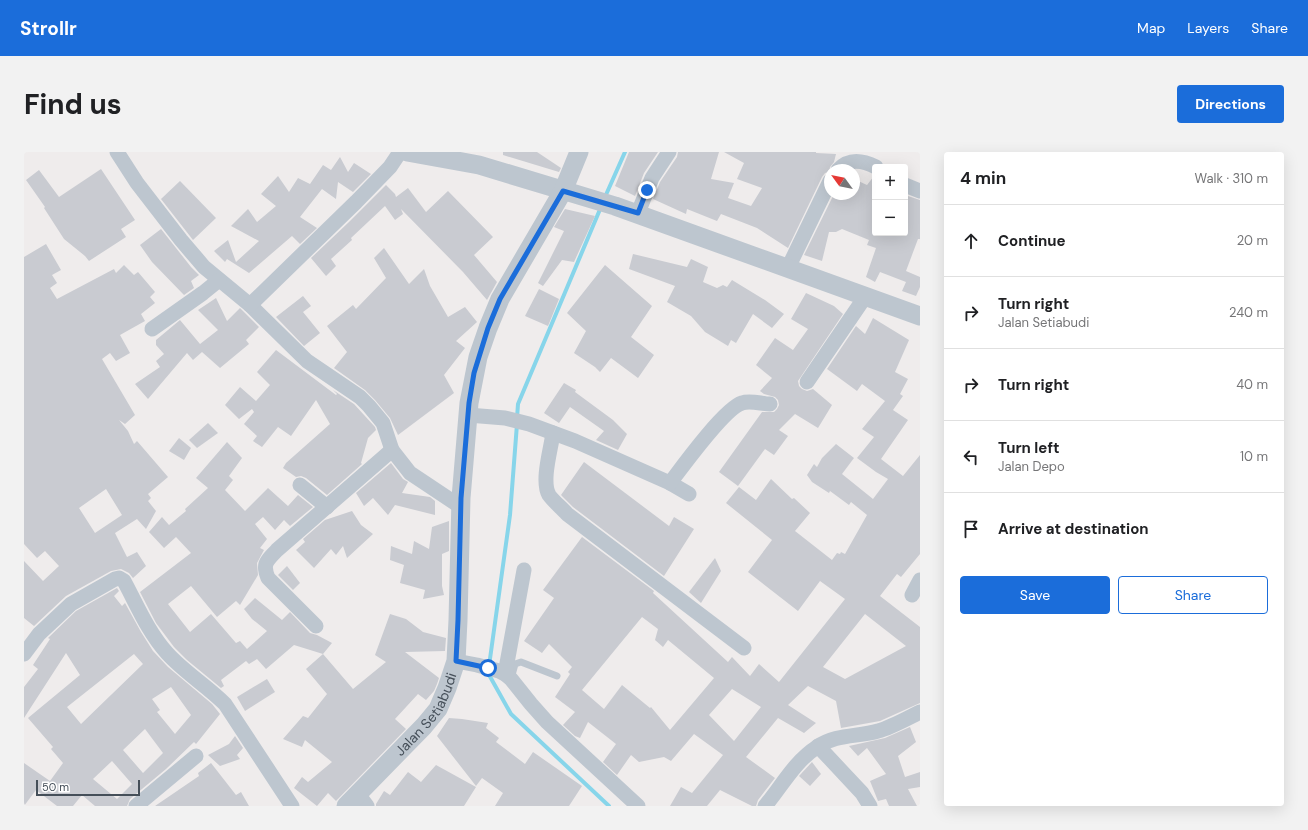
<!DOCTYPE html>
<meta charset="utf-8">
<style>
body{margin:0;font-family:"DM Sans",sans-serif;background:#f2f2f2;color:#202124}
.controls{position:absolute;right:12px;top:12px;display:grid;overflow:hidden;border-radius:4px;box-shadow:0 4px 16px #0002}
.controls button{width:36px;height:36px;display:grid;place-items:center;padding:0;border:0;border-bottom:1px solid #e0e0e0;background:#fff;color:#202124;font:20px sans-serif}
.compass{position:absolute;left:800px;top:12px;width:36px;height:36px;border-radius:50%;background:#fff;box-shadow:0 4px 16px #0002;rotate:303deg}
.scale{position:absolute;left:12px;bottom:10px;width:104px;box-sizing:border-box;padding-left:4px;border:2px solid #454f59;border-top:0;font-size:11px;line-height:14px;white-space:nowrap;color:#454f59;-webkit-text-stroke:3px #fff;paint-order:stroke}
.stop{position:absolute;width:12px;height:12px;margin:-9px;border:3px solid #1b6dda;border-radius:50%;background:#fff}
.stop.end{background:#1b6dda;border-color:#fff;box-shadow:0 1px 4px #0008}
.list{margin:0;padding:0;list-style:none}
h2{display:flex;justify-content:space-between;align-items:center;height:52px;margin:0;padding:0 16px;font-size:17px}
h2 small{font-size:13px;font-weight:400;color:#757577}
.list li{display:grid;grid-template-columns:26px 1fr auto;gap:12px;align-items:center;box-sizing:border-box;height:72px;padding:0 16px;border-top:1px solid #e0e0e0}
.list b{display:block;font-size:15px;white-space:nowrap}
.list p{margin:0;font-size:13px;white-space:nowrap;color:#757577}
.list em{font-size:13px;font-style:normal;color:#757577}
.actions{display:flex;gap:8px;padding:12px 16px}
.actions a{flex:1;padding:9px 0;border:1px solid #1b6dda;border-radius:4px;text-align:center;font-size:14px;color:#1b6dda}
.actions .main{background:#1b6dda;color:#fff}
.icon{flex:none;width:22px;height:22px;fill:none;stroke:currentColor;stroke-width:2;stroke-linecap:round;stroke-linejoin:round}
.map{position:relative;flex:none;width:896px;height:654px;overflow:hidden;border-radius:4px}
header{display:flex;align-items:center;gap:24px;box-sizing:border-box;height:56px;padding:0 20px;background:#1b6dda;color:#fff}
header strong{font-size:19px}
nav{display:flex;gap:22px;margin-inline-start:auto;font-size:14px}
.intro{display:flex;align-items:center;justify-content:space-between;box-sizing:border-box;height:96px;padding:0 24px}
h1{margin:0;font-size:28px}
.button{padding:10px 18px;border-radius:4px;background:#1b6dda;color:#fff;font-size:14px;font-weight:700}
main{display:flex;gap:24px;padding:0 24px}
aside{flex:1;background:#fff;border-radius:4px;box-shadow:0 4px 16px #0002}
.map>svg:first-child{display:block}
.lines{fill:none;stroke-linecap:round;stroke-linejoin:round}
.stream{stroke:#87d5ea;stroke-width:4}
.building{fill:#c9cbd1;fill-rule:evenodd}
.service{stroke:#bdc6cf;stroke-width:7}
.minor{stroke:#bdc6cf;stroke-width:15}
.tertiary{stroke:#bdc6cf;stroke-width:19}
.route{stroke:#1b6dda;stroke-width:5}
.labels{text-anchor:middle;stroke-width:4;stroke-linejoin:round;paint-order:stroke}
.street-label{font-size:14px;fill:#454f59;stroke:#fff}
</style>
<header>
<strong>Strollr</strong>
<nav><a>Map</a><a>Layers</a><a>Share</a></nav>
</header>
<div class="intro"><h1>Find us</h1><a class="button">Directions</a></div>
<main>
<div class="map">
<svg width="896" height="654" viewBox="0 0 896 654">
<rect width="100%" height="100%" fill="#efecec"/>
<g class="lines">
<g class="stream">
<path d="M581,45l20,-45"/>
<path d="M493,266l1,-14 83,-197"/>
<path d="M465,514l21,-151 7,-91"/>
<path d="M464,521l23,41 98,92"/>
</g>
</g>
<g class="building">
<path d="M479,0h34l24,16 -2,4 -56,-17z"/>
<path d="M605,0h29l-14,21 -9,23 -20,-10z"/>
<path d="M654,0h41l-8,27 23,4 -6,15 23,8 11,-18 -25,-9 7,-16 -20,-11h92v1l20,1 -2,8 -4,5 -1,5 -4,1 -3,4 -34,71 -31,-20 -36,-14 -4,7 -30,-12 -1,5 -33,-15 7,-17 17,-25z"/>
<path d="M316,5l8,15 6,-9 17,11 -18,18 -15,-10 -2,17 -14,-10 -22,28 17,11 -17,16 -8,-8 -43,37 -22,-14 -2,3 -11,-11 14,-11 8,22 23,-21 -28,-15 17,-17 9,13 19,-16 -15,-12 17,-18 11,16 9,-14 12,6 13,-19 8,5z"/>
<path d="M77,17l34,51 -14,9 5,8 -37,24 -4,-5 -21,-17 -20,-31 1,-1 -19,-27 13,-10 20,27z"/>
<path d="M850,24h1v57h30v-38l15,5v39h-2l-12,32 14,6v10l-4,9 -14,-5 4,-9 -26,-10 -5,10 -9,-5 10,-29 -9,-3 2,-5 -27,-11 -6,3h-7l-7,29 -18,-6 30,-61h20v-15l13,6z"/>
<path d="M156,29l36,37 -23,22 -32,-41z"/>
<path d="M362,33l9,9 1,3 12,-9 18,24 22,-21 45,46 -19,18 23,27 -10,18 -24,-28 -62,-63 2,5 -8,6 -10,-14 -34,32 1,2 -21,19 5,7 -10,10 -15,-18 38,-36z"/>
<path d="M541,57l30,7 -21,46 -12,-2 -19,26 -5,-3 26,-52 -10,-4z"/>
<path d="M137,77l30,38 8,8 -8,6 3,7 -10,7 -32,-33 -12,-17z"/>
<path d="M22,92l15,26 -9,5 5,8 -7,5 7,11 57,-30 2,4 8,-8 10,10 4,-3 17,20 -5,5 5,6 -14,11 4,7 -25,14 10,18 -14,8 -6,-8 -8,6 33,56 -10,9 -6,-4 9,11 6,13 3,-3 31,36 -20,17 3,4 -3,3 8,10 -10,18 -9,-10 -22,14 12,24 10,-5 9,14 -13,12 -4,-5 -8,-4 -10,2 -45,25 -32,30 -10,-8v-57l19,20 16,-15 -14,-15 -8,7 -13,-14v-287zM82,337l16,26 -27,18 -16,-25z"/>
<path d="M360,96l25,36 15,-15 6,17 18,31 17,-10 12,15 -21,19 9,7 -21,27 10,18 -56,42 -8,-17 -15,-18 -10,-10 -31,-22 13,-16 -20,-26 26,-21 3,4 30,-31 -12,-20z"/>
<path d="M609,102l54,13 4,-8 17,8 -5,15 14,6 6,-3 4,2 5,-7 33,20 19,14 -12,14 -19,-14 -17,29 -5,-3 -3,6 -23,-14 -14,-16 -24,-14 8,-16 -46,-17z"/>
<path d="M581,113l47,41 -21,31 23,18 -16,23 -27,-20 -11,14 -5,-5 -21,-14 12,-22 -19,-18z"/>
<path d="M515,137l20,10 -11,27 -23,-10z"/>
<path d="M782,141l28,13 9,8 -45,67 1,5 3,3 5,2 6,-2 19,16 -14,23 -23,-14 -16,16 9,6 -14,19 -9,-6 -27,37 -19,-14 43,-60h12l3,-3 2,-4 -1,-5 -3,-3 -11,-3 -4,-3 12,-13 -16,-13 19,-27 18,12 15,-21 -17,-10z"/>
<path d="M279,144l8,10 -8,6 17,21 -16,13 -28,-29z"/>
<path d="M192,146l11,23 13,-13 19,19 -13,13 3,4 -29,24 -18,-16 -9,8 -6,-7 -39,46 -13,-15 25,-17 -4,-6 8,-7 -8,-9v-5l24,-20 20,24 18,-14 -20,-20z"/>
<path d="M849,166l36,22 -14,32 13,7 -8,15 3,2 -10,14 15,10 -27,39 22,17 17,-21v99l-19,23 -4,-3 -17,22 40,31v76l-40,18 -39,7 -5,-27 -28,-15 -20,19 28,18 -12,10 -26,-15 -32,39 29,21 -17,22 -2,6h-4l-32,-16 -13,16h-37l11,-19 11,6 31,-38 -29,-21 -23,27 -7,-4 -25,5 -8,-7 -14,20 -14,-13 13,-18 -28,-22 -8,16 -5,-2 -12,-11 12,-13 -20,-15 15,-23 -2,-2 4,-5 -23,-23 -7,9 -18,-12 30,-43 -11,-8 39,-53 72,54 -1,2 75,69 4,-5 18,19 9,-12 20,18 66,-83 -25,-18 -22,30 -50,-39 24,-32 -46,-37 13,-16 17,13 15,-21 21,20 2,-1 16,15 -15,18 37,29 5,-7 3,1 1,-2 4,2 22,-39 -16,-13 -2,3 -19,-14 -1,2 -17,-11 -5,-7 7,-11 3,3 5,-9 14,-14 18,14 -12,16 31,25 15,-20 -12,-7 -19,-14 17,-21 -12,-8 23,-28 -23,-17 -5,7 -30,-22 29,-43 9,8zM841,462l41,32 -61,33 -22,-12zM618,465l16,12 -3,11 8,7 5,-7 46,38 -44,52 -19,-23 -1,1 -28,-23 -18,24 -22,-19zM708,537l29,18 -27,34 -25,-26z"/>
<path d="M252,198l60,45 1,-1 -4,-4 21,14 21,23 1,3 -8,8 -7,25 1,1 -35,31 -21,-17 -5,-2 -5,1 -13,-9 3,-5 44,-39 -14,-24 -25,36 -13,-9 -16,20 -9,-6 4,-5 -13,-12 10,-12 -2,-3 -13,10 -14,-14 15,-18 16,14 14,-16 -13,-13z"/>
<path d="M540,231l12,7 -1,2 38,28 14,14 -9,16 -22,-10 8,-9 -34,-24 -11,16 -15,-10z"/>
<path d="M184,271l10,10 -21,15 -8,-8z"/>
<path d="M155,286l12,10 -7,12 -15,-9z"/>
<path d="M203,290l15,16 -13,18 4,4 -8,10 20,21 23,-23 20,18 10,-11 15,12 -23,19 -6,-6 -9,10 -12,-13 -8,7 12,15 -7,9 4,2 -7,13 1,12 -18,30 -4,-4 -19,16 -26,-31 -23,18 22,28 21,-18 25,29 4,-2 7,8 20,-18 -15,-12 -8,-10 11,-11 27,22 8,-8 20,21 7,2 15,8 -9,11 -29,-9 -28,24 -9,-10 -8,5 -3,-3 -25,19 3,6 -3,2 -34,-28 -13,-13 -18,-24 -16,-31 51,-39 -15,-16 -12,11 -15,-16 13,-15 7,8 17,-14 -1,-2 23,-21 -12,-10z"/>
<path d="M560,310l85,64 5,-9 20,12 -30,47 -91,-69 -12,-12z"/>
<path d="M367,311l12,16 5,3 -6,11 28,4 5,4v14l-40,-10 -7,10 -15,-17 -9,8 -8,-13z"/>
<path d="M328,359l9,14 12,9 -26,24 -4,-12 -7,9 -5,-6 -17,19 -18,-18 9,-8 -2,-3 22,-19z"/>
<path d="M425,369v30l-7,3v32l2,9 -21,4 2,-9 -25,-7 4,-18 -14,-5 1,-14 21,8 2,-13 15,8 3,-22z"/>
<path d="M691,406l6,13 -20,32 -12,-11z"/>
<path d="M263,414l13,17 -7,7 -15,-15z"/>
<path d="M93,436l2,3 -5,5 8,10 3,-3 16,29 12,19 15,16 44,37 8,10 -24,30 -2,-2 -28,27 -36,30 -3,7h-32l-13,-11 -9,11h-16l-21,-16 -12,16v-43l26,18 13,-18 -12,-14 2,-2 -25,-29 52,-43 -14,-22 -42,65v-31l14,-18 -5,-4 17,-26 -2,-1 28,-27zM110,502l9,10 -62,60 -14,-17zM147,535l20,28 -16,19 -18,-22 3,-2 -8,-11zM121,577l18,24 -20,20 -20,-23zM88,609l20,23 -15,15 -24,-20z"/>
<path d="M366,462l16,5 17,13 23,6 -1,13 -40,1 34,26 -2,6 -3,7 -8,9 -8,-6 -23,25 11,10 -70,72 -8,-8 -11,13 -23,-18 8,-11 6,5 24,-20 -27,-22 -3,7 -19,-8 20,-23 5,2 19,-24 -21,-25 17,-15 30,35 33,-27 -11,-7z"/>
<path d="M243,527l8,13 -30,19 -8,-14z"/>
<path d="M425,566l13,1 26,4 -2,5 13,10 -3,4 29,22 8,-12 49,34 -13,20h-74l8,-13 -21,-15 -6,8 -39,-50z"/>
<path d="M886,575l6,15 -18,14 7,21 15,-5v15l-12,2 9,17h-28l-3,-7 -8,2 -8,-20 16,-7 -19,-26 -9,8 -9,-10 36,-8z"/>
<path d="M211,584l8,12 -6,7 3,4 -20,7 -12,-11 21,-11z"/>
<path d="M788,610l9,12 -11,12 -11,-10z"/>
<path d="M187,611l25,32 5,-3 8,14h-94l44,-30 -1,-3z"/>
<path d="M412,613l40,22 -12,19h-88v-2l8,-13 6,4 18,-23 13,10z"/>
</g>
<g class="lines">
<path class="service" d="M488,523l3,-11 6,-2 36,14"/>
<g class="minor">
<path d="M93,0l20,31 44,57 23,27 46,38 57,56 53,36 9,9 14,17 9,27 18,23 51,34"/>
<path d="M814,18c11,-12 24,-10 38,-3"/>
<path d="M881,33l15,6"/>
<path d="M614,61l14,-35 17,-26"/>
<path d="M764,116l42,-87"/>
<path d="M226,153l106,-103 34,-35 10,-15"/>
<path d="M128,177l51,-36 16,-13"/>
<path d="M783,230l58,-85"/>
<path d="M444,263l37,3 24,6 46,17 95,42 19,11"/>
<path d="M529,281c-2,16 -12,48 -4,62 5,7 13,13 18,19l177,134"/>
<path d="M646,331c12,-16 55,-75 72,-80 8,-3 20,1 28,1"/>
<path d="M276,333l27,22"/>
<path d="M888,443l8,-15"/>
<path d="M292,474l-48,-48c-6,-15 -1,-17 9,-28l115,-100"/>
<path d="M0,502l15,-20 32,-30 44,-25 4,-1 5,3c13,24 24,51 43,72 17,19 40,33 58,51l67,102"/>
<path d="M432,509l21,4 22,6 6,3 6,5 20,25 16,18 91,84"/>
<path d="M481,522l19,-104"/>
<path d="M794,594l44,47 8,13"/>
<path d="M334,642l9,12"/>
<path d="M112,654l60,-50"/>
<path d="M741,654c17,-20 29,-44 52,-59 19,-13 40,-10 61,-16 12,-3 30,-13 42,-19"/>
</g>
<g class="tertiary">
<path d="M383,0l72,13 136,41 305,110"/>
<path id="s1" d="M322,654l78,-80 14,-17 9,-21 9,-27 2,-41 3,-122 8,-95 9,-46 10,-29 12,-29 63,-108 16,-39"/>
</g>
</g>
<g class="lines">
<path class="route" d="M464,516l-32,-7 2,-41 3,-122 8,-95 5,-30 14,-45 12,-29 63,-108 75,22 9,-23"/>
</g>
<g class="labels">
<g class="street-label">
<text dy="5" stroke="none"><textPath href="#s1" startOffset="123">Jalan Setiabudi</textPath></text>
</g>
</g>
</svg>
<div class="controls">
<button>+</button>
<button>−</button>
</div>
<svg class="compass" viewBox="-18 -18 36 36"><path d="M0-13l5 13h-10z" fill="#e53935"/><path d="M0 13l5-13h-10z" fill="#757577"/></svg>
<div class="scale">50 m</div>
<div class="stop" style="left:464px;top:516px"></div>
<div class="stop end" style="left:623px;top:38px"></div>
</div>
<aside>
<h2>4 min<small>Walk · 310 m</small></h2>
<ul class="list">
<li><svg class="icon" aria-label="ahead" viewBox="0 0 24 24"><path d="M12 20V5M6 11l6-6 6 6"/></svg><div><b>Continue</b></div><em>20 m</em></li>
<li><svg class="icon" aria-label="right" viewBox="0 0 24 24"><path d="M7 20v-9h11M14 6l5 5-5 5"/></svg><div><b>Turn right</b><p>Jalan Setiabudi</p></div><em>240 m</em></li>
<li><svg class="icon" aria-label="right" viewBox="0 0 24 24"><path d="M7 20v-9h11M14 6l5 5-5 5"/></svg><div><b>Turn right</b></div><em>40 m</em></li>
<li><svg class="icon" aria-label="left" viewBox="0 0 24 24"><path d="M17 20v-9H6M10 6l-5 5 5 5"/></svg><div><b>Turn left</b><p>Jalan Depo</p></div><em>10 m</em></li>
<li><svg class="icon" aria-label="arrive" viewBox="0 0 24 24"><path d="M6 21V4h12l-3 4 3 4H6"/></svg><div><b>Arrive at destination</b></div></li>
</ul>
<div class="actions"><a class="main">Save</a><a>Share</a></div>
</aside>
</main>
